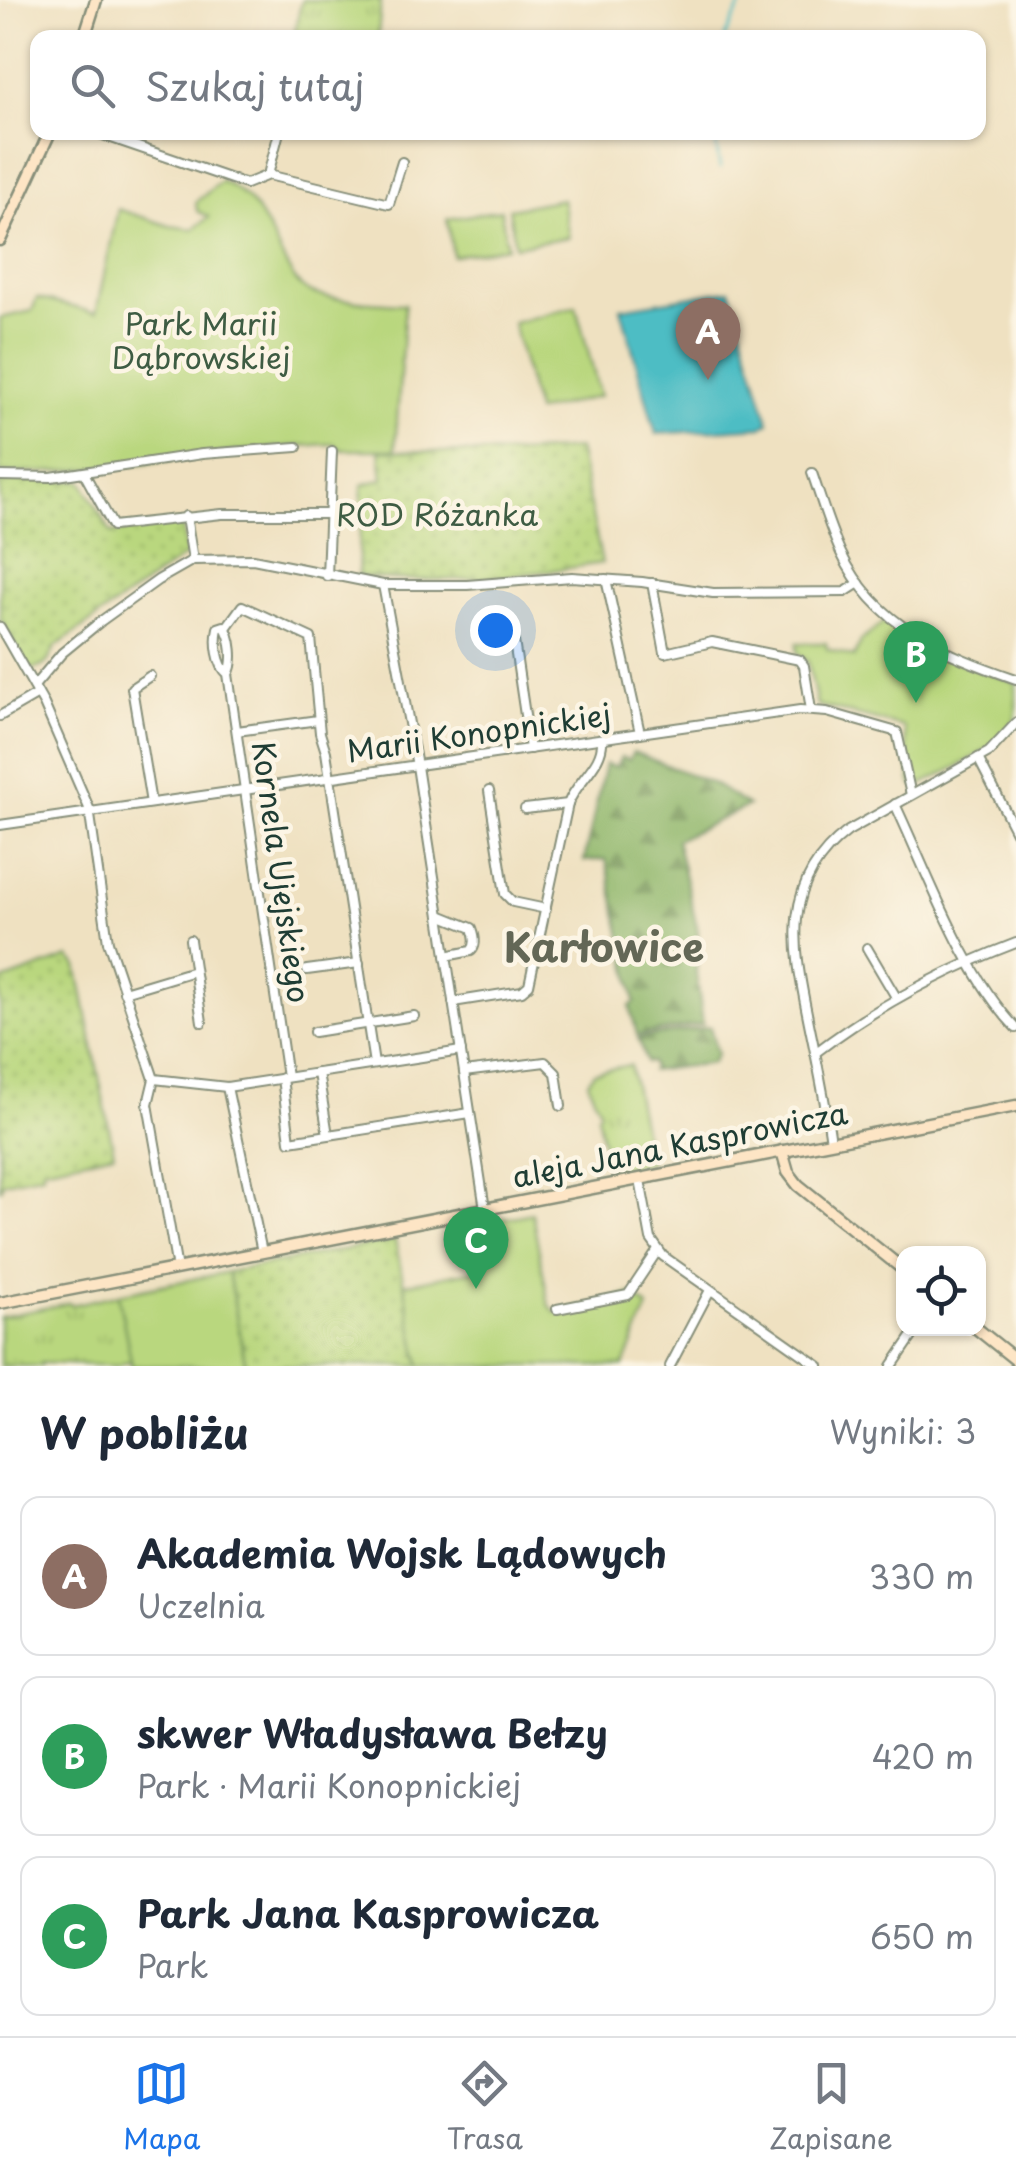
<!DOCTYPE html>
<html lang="pl">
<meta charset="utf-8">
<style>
body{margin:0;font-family:"Playpen Sans",sans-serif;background:#f6f6f7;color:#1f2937}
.controls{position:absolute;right:30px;bottom:30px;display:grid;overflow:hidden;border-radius:20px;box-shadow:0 2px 8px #0004}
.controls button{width:90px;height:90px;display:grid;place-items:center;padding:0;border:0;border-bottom:2px solid #e0e1e3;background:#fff;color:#1f2937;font:50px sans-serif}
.you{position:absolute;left:495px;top:630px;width:35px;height:35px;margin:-25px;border:8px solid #fff;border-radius:50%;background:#1a73e8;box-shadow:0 0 0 15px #1a73e833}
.badge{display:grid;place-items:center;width:65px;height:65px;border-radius:50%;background:#1a73e8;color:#fff;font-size:32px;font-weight:700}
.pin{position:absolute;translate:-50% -82px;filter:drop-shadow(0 2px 5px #0008)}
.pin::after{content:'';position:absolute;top:52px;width:35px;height:30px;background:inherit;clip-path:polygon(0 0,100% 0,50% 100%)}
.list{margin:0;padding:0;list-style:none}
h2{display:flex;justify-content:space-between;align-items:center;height:130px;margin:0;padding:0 40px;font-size:42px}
h2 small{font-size:32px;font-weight:400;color:#747a83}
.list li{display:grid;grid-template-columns:65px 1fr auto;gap:30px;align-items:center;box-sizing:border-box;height:160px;margin:0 20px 20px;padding:0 20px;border:2px solid #e0e1e3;border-radius:20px}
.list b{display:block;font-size:38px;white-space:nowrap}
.list p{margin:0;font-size:32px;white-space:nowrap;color:#747a83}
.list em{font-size:32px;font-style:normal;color:#747a83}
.icon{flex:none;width:55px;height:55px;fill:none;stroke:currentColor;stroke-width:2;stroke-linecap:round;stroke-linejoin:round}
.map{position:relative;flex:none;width:1016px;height:1366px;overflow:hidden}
.search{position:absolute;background:#fff;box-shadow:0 2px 8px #0004;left:30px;right:30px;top:30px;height:110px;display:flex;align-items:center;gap:25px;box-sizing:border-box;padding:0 35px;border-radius:20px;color:#747a83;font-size:38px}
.sheet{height:670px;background:#fff}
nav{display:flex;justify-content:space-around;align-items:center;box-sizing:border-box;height:140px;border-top:2px solid #e0e1e3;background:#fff;font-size:28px;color:#747a83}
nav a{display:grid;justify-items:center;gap:5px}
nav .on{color:#1a73e8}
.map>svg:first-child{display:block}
.grass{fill:url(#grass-tufts);stroke:#6c8a59;stroke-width:2.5}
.forest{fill:url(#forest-firs);stroke:#587a50;stroke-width:2.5}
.park{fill:#b9d77e;stroke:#6c8a59;stroke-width:2.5}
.garden{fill:url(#garden-dots);stroke:#6c8a59;stroke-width:2.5}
.water{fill:#4ebdc4;stroke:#367d7c;stroke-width:2.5}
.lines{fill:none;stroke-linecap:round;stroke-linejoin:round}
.stream{stroke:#4ebdc4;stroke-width:2.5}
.street-casing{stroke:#878f7a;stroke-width:12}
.secondary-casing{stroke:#878f7a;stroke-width:15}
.street{stroke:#fff;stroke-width:8}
.secondary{stroke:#fde5c5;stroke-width:10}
.labels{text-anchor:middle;stroke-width:9;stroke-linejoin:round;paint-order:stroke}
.park-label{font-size:30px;fill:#3e5c43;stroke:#fcf5e5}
.street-label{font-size:30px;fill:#1f3d34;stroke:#fcf5e5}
.district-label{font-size:40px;font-weight:bold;fill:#636756;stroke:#fcf5e5}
</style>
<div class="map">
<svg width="1016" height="1366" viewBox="0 0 1016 1366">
<defs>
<pattern id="grass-tufts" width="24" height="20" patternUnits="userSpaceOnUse" patternTransform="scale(2.5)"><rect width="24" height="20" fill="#b9d77e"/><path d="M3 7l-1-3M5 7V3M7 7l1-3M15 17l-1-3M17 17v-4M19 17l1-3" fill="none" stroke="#9fb96e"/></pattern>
<pattern id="forest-firs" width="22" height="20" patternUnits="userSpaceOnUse" patternTransform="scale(2.5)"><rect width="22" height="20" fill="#92b86d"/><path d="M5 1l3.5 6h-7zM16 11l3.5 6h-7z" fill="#77975a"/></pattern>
<pattern id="garden-dots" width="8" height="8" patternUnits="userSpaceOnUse" patternTransform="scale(2.5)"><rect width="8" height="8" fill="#b9d77e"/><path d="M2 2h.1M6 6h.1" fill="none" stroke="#9fb96e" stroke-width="1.8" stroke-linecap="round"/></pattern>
</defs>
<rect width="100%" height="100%" fill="#fcf5e5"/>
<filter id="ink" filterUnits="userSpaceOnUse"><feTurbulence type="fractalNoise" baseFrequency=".01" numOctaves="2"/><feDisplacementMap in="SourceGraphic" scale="20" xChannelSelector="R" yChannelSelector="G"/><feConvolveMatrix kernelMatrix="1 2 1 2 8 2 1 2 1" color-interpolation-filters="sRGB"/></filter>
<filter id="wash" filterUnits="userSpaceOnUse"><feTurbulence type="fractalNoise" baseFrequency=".0048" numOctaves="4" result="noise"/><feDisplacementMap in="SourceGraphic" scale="40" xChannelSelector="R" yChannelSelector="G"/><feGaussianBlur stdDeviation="2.25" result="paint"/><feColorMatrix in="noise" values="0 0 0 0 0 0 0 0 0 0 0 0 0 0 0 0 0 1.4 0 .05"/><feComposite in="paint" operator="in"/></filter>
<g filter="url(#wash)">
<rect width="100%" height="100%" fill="#efe1c1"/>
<g class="grass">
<path d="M302,0h79l-3,37 -84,-2z"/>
<path d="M630,1065l20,98 -41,8 -12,-56 3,-4 -12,-29 6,-10z"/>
<path d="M170,1283l-38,83 -2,-5 -13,5 -76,-3v3h-41v-49l69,-14 2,2z"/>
</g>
<g class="forest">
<path d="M633,752l81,32 34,22 -72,34 22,91 -2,42 7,51 -66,11 -7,-29 5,-4 -29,-143 -22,2 21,-97 11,3 5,-10 8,3z"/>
<path d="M710,1027l7,27 -5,9 -62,8 3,-2 -2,-7h-5l-8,-24z"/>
</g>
<g class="park">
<path d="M221,181c55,22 56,99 91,112 20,8 71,10 93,11l-10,146h-53l-7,-6c-112,4 -223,30 -335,29v-155l32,-7 5,-13 59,15 22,-104 52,17 23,3 16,-12 -12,-6 -1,-9z"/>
<path d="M562,199l7,38 -54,9 -6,-37z"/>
<path d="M501,210l6,37 -54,9 -6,-37z"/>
<path d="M576,306l24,90 -64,16 -23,-89z"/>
<path d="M887,619l47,33 82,31c0,9 0,23 0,32 -8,31 -71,57 -97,71h-6l-2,-4 -7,-55 -87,-22 -9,-43 -11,-10v-9h29l1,6 27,8 7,-16z"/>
<path d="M532,1213l17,92 7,8 75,-19 17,13 -24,59h-204l-16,-82 82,-16 -8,-44z"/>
<path d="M228,1272l18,94h-114l-14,-72z"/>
</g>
<g class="garden">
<path d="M578,449l24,114c-81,13 -162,23 -244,13l4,-91 21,-6 -3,-29 125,4z"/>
<path d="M0,480l82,1 29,52 66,-11 5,3 4,30 -131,92c-6,15 -10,22 -27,22l-28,-51z"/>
<path d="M69,957l8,8 37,188 -71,15v6l-39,8 -4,8v-208z"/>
<path d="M395,1240l25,126h-174l-18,-94z"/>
</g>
<path class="water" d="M730,290l39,132 -7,5 -106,7 -35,-126z"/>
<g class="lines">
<g class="stream">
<path d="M724,38l20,-38"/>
<path d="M714,132l6,36"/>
</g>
</g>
</g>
<g filter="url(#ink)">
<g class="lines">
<defs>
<g id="street">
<path d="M94,132l152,52 22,-9 121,29 13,-42"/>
<path d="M268,175l11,-43"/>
<path d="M84,473l29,53 109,-12h107"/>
<path d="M812,473c9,26 17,54 29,80 35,74 103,101 175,126"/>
<path d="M0,476l51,1 151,-23 95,-7"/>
<path d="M186,516l7,44"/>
<path d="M327,576l5,-125"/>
<path d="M606,579l34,154"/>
<path d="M652,583l13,70 47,-11 88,18 4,6 7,44"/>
<path d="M383,585l34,181 68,443"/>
<path d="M0,627l44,77 45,104 19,134 46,137 -6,25 29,165"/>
<path d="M226,628l16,-22 69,32 9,95 6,19 48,312"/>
<path d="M514,641l16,108"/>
<path d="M228,674c-11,-9 -13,-33 -10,-46l6,-2c8,10 11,37 4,48l59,403"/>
<path d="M150,676l-18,12 19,115"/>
<path d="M34,686l28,-33 39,-32 57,-41 35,-20 60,-1 130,26h84l105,-8 70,5 71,11 132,-1 14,-9"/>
<path d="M0,716l38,-22"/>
<path d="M237,731l81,-11"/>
<path d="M978,758l38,74"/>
<path d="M489,791l16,103 8,8 33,7"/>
<path d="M895,804c33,70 68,169 121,224"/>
<path d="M525,809l43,-5"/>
<path d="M0,825l800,-115 27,2 70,20 14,63"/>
<path d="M440,915l32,13c3,8 5,17 -1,23l-25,5"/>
<path d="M190,940l12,82"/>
<path d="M867,948l29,49"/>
<path d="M307,970l52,-7"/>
<path d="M124,992l70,-21"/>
<path d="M453,1002l69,-11 7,-6 39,-181c9,-24 36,-40 34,-65"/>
<path d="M314,1032l100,-16"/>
<path d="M815,1053c63,-48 127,-82 201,-110"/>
<path d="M464,1072l81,-10 11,11 5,33"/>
<path d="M318,1073l10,62"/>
<path d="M282,1078l8,63 180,-28"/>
<path d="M154,1079l73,8 234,-36"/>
<path d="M227,1087l35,165"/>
<path d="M831,1142c-5,-38 -13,-76 -21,-114 -15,-75 -33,-143 38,-197l141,-79 27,-29"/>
<path d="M640,1180l11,59 12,17 156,110"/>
<path d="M557,1309l71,-14 30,-45"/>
<path d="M670,1366l40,-76"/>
<path d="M892,1366l26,-38"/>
</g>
<g id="secondary">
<path d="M84,38l12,-38"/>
<path d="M0,240l50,-108"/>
<path d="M782,1151l6,21 10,13 106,85"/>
<path d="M0,1303l1016,-197"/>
<path d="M976,1328l40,32"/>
</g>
</defs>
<use href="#street" class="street-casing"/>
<use href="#secondary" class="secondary-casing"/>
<use href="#street" class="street"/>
<use href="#secondary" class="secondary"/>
</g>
</g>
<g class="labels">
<g class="park-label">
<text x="201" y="335">Park Marii<tspan x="201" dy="34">Dąbrowskiej</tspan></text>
<text x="437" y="526">ROD Różanka</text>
</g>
<g class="street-label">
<text transform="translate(479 734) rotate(-8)" y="10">Marii Konopnickiej</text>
<text transform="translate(280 872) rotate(82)" y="10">Kornela Ujejskiego</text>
<text transform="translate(680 1146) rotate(-11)" y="10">aleja Jana Kasprowicza</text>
</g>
<g class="district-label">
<text x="604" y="962">Karłowice</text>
</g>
</g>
</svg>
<div class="controls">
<button><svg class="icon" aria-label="locate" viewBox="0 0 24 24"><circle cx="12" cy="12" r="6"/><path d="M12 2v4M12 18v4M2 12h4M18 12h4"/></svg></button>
</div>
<div class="you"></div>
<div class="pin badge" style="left:708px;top:380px;background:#8d6e63">A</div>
<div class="pin badge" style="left:916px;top:703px;background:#2e9e5b">B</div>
<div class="pin badge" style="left:476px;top:1289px;background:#2e9e5b">C</div>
<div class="search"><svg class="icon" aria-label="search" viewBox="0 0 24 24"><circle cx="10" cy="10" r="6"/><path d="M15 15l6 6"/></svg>Szukaj tutaj</div>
</div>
<section class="sheet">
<h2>W pobliżu<small>Wyniki: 3</small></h2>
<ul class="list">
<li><span class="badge" style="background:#8d6e63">A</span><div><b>Akademia Wojsk Lądowych</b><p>Uczelnia</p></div><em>330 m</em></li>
<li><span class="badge" style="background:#2e9e5b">B</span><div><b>skwer Władysława Bełzy</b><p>Park · Marii Konopnickiej</p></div><em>420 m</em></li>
<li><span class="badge" style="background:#2e9e5b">C</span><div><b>Park Jana Kasprowicza</b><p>Park</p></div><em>650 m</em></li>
</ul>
</section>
<nav>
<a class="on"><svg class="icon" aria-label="map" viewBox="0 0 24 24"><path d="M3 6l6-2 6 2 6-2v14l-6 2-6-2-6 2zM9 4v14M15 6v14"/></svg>Mapa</a>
<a><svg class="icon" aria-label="directions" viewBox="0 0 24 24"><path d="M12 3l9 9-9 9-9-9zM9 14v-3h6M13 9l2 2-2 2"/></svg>Trasa</a>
<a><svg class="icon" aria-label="saved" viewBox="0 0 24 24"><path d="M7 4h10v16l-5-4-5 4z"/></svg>Zapisane</a>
</nav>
